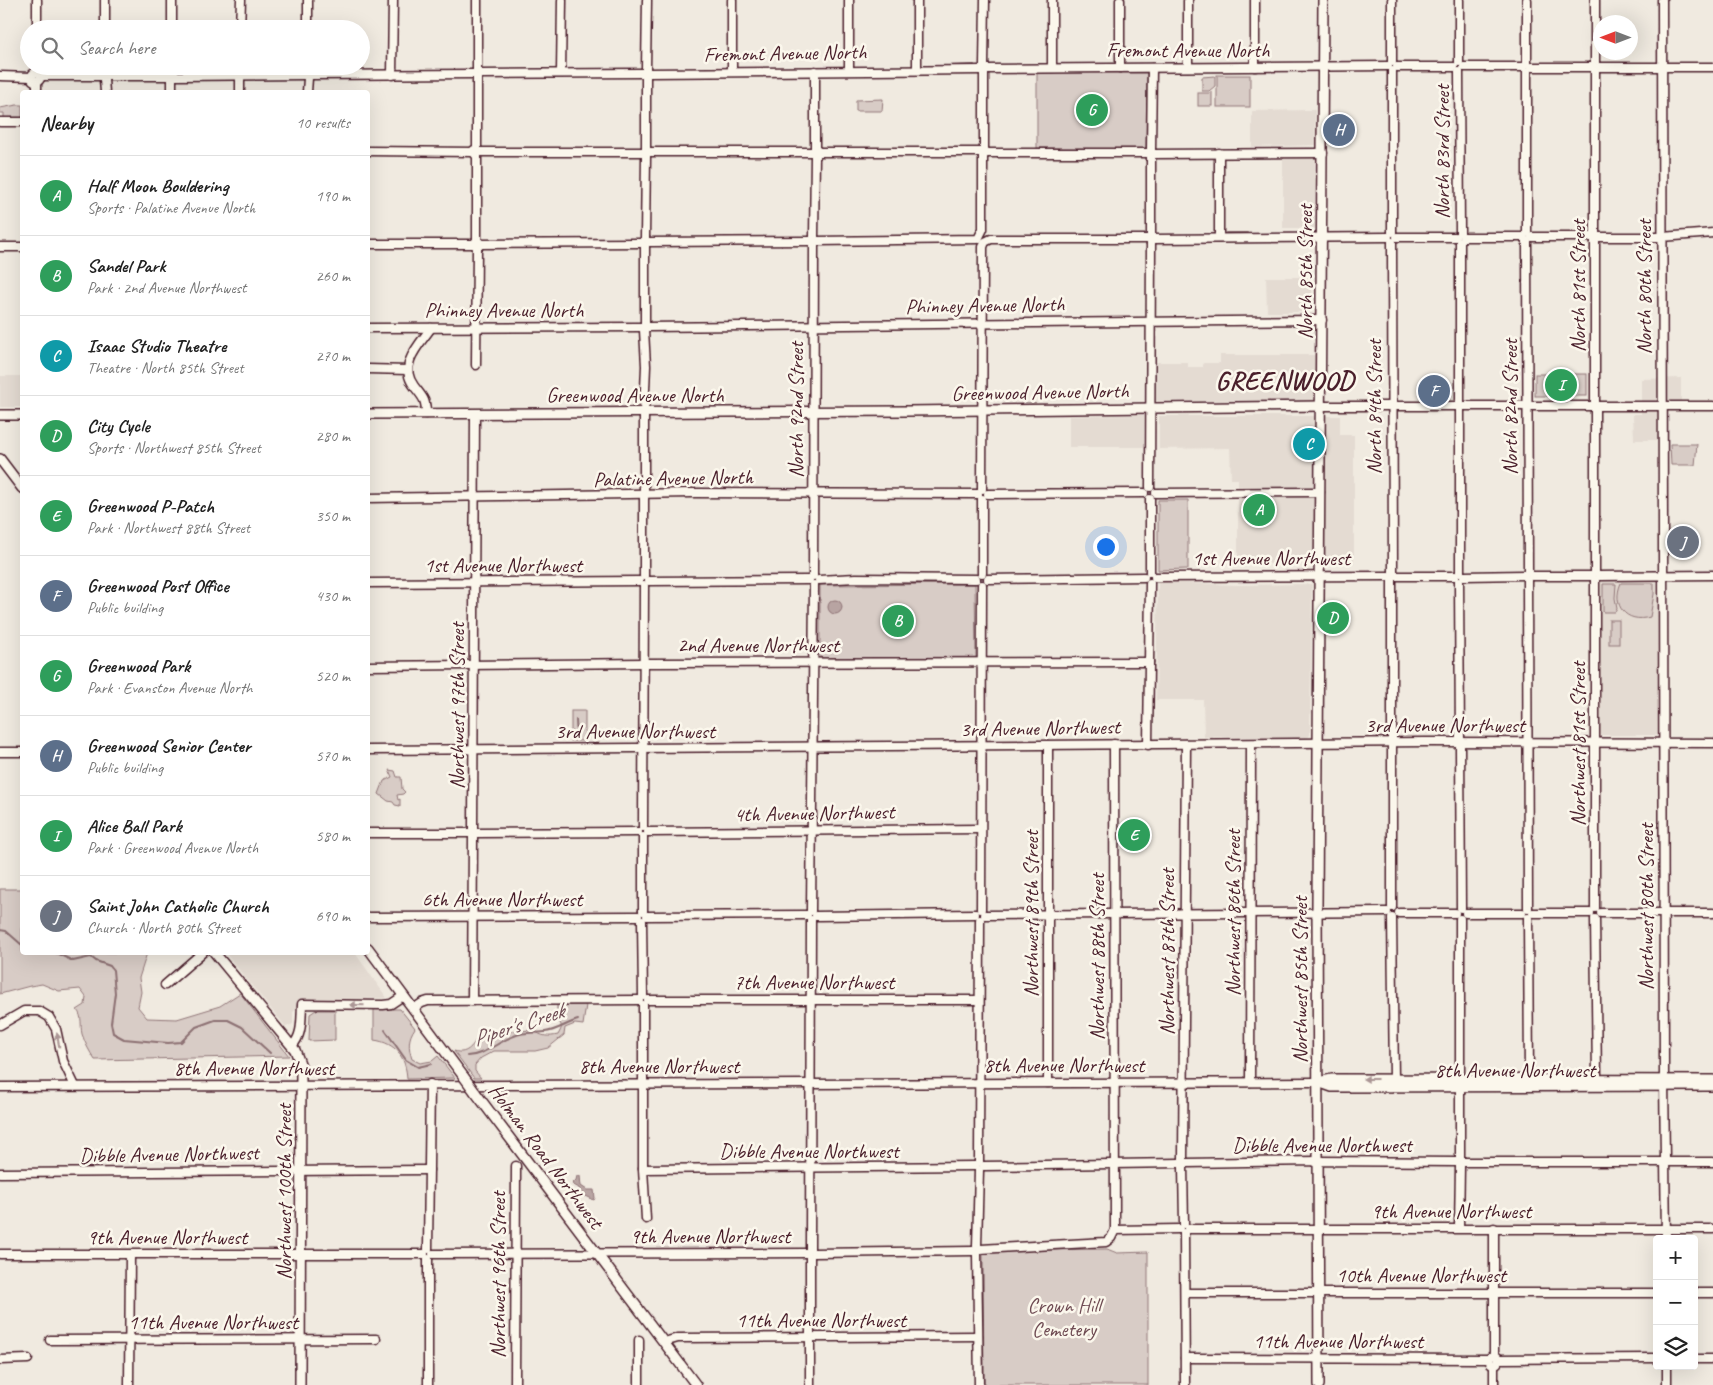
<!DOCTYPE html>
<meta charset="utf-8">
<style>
body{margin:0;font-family:Caveat,sans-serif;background:#f2f2f2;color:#222}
.controls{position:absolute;right:15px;bottom:15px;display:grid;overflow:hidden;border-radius:5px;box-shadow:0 5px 20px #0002}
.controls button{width:45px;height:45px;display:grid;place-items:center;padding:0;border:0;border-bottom:1px solid #e0e0e0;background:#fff;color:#222;font:25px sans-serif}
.compass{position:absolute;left:1593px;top:15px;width:45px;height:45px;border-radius:50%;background:#fff;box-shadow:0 5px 20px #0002;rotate:270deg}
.you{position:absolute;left:1105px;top:546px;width:18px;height:18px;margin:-12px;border:4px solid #fff;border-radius:50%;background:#1a73e8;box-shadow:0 0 0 8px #1a73e833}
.badge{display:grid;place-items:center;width:32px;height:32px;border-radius:50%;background:#d1495b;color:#fff;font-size:16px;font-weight:700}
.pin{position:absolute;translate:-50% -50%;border:2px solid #fff;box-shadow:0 1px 5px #0006}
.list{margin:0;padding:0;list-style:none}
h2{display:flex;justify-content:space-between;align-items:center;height:65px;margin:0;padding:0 20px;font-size:21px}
h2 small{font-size:16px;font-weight:400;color:#767676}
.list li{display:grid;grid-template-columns:32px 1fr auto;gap:15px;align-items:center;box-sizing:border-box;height:80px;padding:0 20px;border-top:1px solid #e0e0e0}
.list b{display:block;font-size:19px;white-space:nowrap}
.list p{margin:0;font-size:16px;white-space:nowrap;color:#767676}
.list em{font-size:16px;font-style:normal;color:#767676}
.icon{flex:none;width:28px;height:28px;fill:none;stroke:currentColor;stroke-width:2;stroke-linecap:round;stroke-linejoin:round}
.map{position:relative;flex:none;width:1713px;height:1385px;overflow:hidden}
.search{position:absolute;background:#fff;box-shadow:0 5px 20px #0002;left:20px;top:20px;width:350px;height:55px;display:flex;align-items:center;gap:12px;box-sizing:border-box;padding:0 18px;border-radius:28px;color:#767676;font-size:19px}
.panel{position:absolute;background:#fff;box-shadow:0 5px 20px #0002;left:20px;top:90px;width:350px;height:865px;border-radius:5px}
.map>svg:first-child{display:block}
.built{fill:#e4dbd2}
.green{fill:#d8ccc6;stroke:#917678}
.water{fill:#b8a4a2;stroke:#8c6f72}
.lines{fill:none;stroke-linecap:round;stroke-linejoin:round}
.stream{stroke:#8c6f72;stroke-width:2}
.minor-casing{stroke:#4a1f2b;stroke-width:11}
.major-casing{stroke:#4a1f2b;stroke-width:12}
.minor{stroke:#fbf7ec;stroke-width:8}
.major{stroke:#fbf7ec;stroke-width:9}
.major-bridge-casing{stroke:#4a1f2b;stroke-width:12;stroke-linecap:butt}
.major-bridge{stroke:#fbf7ec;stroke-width:9}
.oneway{fill:#ab9695}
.labels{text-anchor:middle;stroke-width:5;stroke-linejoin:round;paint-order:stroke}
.street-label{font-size:21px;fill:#4a1f2b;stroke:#fbf7ec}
.park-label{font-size:21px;fill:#6e4a52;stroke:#fbf7ec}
.water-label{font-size:22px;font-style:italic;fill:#704e55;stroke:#fbf7ec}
.district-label{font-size:26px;font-weight:bold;letter-spacing:1px;fill:#4a1f2b;stroke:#fbf7ec}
</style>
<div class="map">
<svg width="1713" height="1385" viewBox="0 0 1713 1385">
<rect width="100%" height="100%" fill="#f0eae0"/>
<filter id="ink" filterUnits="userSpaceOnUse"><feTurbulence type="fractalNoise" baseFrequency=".02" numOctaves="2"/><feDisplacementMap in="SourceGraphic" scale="10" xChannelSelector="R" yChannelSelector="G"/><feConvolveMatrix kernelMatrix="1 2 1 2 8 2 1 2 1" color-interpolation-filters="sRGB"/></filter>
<g filter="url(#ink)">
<g class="built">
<path d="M1315,110l1,35 -64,2v-36z"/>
<rect x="1283" y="158" width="32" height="70"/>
<path d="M1266,277h46v35h-45z"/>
<path d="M1220,355h96v46h-161v-39h33v5h15v-4h17z"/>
<rect x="0" y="376" width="22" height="31"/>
<path d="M1681,378v23h-22v39h-25l-1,-26h8v-35z"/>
<path d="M1144,415v32h-75v-31z"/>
<path d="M1159,416h181v19h14v128l-116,1v-85h-7l-1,-31 -71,1z"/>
<path d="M1657,579l1,156h-57v-155z"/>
<path d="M1158,582l80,3 74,-1 -2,151 -3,3 -103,-1 -1,-37h-47z"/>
<path d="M225,953h130l32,45 -79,3 -15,11v12l-7,3z"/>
</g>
<g class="green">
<path d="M1037,72l110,1 -1,76 -109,-1z"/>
<rect x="1217" y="75" width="33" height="32"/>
<path d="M1215,76v10l-6,5h-7v-14z"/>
<rect x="1198" y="93" width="14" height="13"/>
<path d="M883,99l-1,12h-26v-11z"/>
<path d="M17,105h5v13h-18v-5h-4v-5z"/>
<rect x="1535" y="374" width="52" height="22"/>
<path d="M1670,444h27l-2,21h-24z"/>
<path d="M1158,500h30v69l-30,1z"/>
<path d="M1621,583h33v11l-4,23c-24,7 -39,-12 -29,-34z"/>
<path d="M975,584l1,74h-156v-73z"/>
<path d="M1603,584h13l-1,14 2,11 -2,3h-12z"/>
<rect x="1609" y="620" width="10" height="24"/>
<rect x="571" y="711" width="14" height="30"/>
<path d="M389,770l6,1 2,6h4l1,12 3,3 -2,2 -6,1 1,5 2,-1v7l-5,-1 -2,-3 -5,-1 -9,-7 5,-13 8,-4z"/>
<rect x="1122" y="829" width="24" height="12"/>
<path d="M0,889h22v63l125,1 -8,25 2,14 -3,15 9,11 30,1 43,-13 20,-13 49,63 -194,4c-6,-9 -10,-17 -13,-26 -2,-9 1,-17 -5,-24l8,-5 1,-8 -6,-8 -21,2 -17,-7 -12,2 -30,8z"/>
<path d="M557,1005h29l-3,20 -8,-1 -10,4 -1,7 -16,13 -13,3h-41l-13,7 -6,7v6l6,7h-7l-20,-27c12,4 18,-4 24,-14h12l4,-5 40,-2c7,7 15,7 24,5 5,-9 4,-8 0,-16 -2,-4 -1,-10 -1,-14z"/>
<path d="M374,1009h26l15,19c-7,10 -7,19 -3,31l8,4 12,-2 6,-5 17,22 -48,1c-1,-22 -11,-36 -33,-39z"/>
<path d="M316,1010h19v30l-26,1 1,-27z"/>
<path d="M1107,1249l10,4 31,-1v133h-164l-1,-134z"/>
</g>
<g class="water">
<circle cx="835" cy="607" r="7"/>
<path d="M577,1176h3l1,10 6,4h7l1,8 -1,2 -8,-4h-5l-2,-8 -7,-4 4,-4z"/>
</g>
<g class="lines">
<g class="stream">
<path d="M949,66l25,-1"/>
<path d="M1226,233h21"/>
<path d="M576,720l1,20"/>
<path d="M0,930l6,1 16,14"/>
<path d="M54,952l19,9 18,-4 5,4 14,5 3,4 2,23 -4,30 2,10 11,6 44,4 13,-1 15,-15 19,-7h13l14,7 28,26"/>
<path d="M385,1030l21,30 12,7 13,-3"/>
<path d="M467,1056c19,-1 30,-14 47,-20 12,-5 20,-2 31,-4 11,-1 22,-9 33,-12"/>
</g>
<defs>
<g id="minor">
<path d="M477,0v70"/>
<path d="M1052,0v68"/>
<path d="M1188,0v67"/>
<path d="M1459,0v62"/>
<path d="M1527,0v63"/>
<path d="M1595,0v572"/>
<path d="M1662,0l2,1080 2,159"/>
<path d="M37,29v-29"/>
<path d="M105,29v-29"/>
<path d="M172,29v-29"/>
<path d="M240,29l1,-29"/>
<path d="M308,29v-29"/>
<path d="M1392,62v-62"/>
<path d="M240,66v26"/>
<path d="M984,66l1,-66"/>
<path d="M1255,67v-67"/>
<path d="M1397,67h57"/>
<path d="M1464,67h59"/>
<path d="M1532,67h181"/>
<path d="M1120,68v-68"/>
<path d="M646,69l1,-69"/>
<path d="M917,69v-69"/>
<path d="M988,69l400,-3"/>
<path d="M849,70v-70"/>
<path d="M732,71v-71"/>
<path d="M815,71v78l3,2 -2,4"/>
<path d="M1392,71v161"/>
<path d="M1459,72l1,161"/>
<circle cx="36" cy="77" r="4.5"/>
<path d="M104,73v-7"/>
<path d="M172,73v-7"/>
<path d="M561,73l1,-73"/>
<path d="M649,73l332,-3"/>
<path d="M481,74l161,-1"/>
<path d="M311,75l162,-1"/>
<path d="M392,75l1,-75"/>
<path d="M0,76l32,1"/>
<path d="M41,76h60"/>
<path d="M108,76h61"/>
<path d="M176,76l128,-1"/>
<path d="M104,80l1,12"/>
<path d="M37,81v11"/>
<path d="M172,92v-13"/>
<path d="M307,92l1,-14"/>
<path d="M0,122h22"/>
<path d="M646,149v-73"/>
<path d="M368,151l106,1"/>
<path d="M480,152h163"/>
<path d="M649,152h163"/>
<path d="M818,152h163"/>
<path d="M986,153h162"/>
<path d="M475,154l-1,-4 3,-1v-71"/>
<path d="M477,154v86l3,3 -1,3 -2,1 -3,-3 3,-4"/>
<path d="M1153,154l170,-1"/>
<path d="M984,155l2,-2 -2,-4v-76"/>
<path d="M1152,156l1,-2 -2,-3 1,-83"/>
<path d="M1527,233v-162"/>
<path d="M1151,236v-80"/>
<path d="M1397,237h58"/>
<path d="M1464,237h59"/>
<path d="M1532,237h130l51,-4"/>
<path d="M645,238l1,-82"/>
<path d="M814,238l1,-83"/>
<path d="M1219,238v-85"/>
<path d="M1154,239l234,-2"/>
<path d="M817,241l161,-2 5,-10v-74"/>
<path d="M1527,241l1,331"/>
<path d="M649,242l163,-1"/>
<path d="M1392,242l1,330"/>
<path d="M368,244h106"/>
<path d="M480,244l161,-1"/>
<path d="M0,247h22"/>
<path d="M645,324v-78"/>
<path d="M648,327l674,-7"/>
<path d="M368,328l274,-1"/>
<path d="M476,365l1,-118"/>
<path d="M368,369l40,1"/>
<path d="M1321,406h392"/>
<path d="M426,414c0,-15 -3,-16 -12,-28 -16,-21 5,-41 17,-58"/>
<path d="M1150,487l1,-246"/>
<path d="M982,489l1,-242 2,-5 6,-3h157"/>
<path d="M1156,493l164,-1"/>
<path d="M988,494l156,-1"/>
<path d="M368,498l324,-5 286,1"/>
<path d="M1150,572v-73"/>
<path d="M1460,572v-331"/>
<path d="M982,573v-74"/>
<path d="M644,576v-163l2,-47 -2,-36"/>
<path d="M813,576l1,-332"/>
<path d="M1396,576h59"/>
<path d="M1464,576l60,-1"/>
<path d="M1532,576h59"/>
<path d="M1599,576l114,-1"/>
<path d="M1155,577l233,-1"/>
<path d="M988,579l156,-2"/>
<path d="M819,580l37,-2 120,1"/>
<path d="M1392,580v327"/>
<path d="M1527,580l1,328"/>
<path d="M649,581l160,-1"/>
<path d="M1459,581l2,327"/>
<path d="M368,583l271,-2"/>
<path d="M368,666l276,-3 505,-1"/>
<path d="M1114,744l1,486"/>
<path d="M1148,745l2,-162"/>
<path d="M368,750l1058,-8 287,1"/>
<path d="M0,752h22"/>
<path d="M643,827l1,-241"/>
<path d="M473,829l2,-415"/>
<path d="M648,832l332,-3"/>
<path d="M368,833h101"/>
<path d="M477,833l161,-1"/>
<path d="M643,837v74"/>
<path d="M1595,908v-328"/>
<path d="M981,909l1,-324"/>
<path d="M811,911l3,-326"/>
<path d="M1399,913h56"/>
<path d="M1466,913h56"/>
<path d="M1533,913h57"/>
<path d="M1601,913h112"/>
<path d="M985,915l402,-3"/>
<path d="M647,916l160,-1"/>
<path d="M816,916l159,-2"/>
<path d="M368,917l270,-1"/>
<path d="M1392,918l2,161"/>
<path d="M1528,918l1,161"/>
<path d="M1460,919v239"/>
<path d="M1595,919l2,160"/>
<path d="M642,921l1,75"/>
<path d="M165,985l38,-33"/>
<path d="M648,1000h331"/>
<path d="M472,1001l1,-164"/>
<path d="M643,1005v164l3,50"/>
<path d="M413,1009l9,-6 6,-2 211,-1"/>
<path d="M0,1025l24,-14h15l10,6 7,12 7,32 12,25"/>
<path d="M292,1046c11,-11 9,-27 10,-42l81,1 8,-1 12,-8"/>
<path d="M1250,1082l1,-338"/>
<path d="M1048,1083v-338"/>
<path d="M0,1087l1318,-5"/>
<path d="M1183,1159l3,-415"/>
<path d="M979,1162l1,-242"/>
<path d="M1464,1162h249"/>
<path d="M1187,1163l131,-2 138,1"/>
<path d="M984,1166l196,-3"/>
<path d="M1183,1167l1,57"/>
<path d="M643,1169l332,-3"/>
<path d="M0,1173l429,-3"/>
<path d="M1459,1228l1,-62"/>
<path d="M1494,1228v127"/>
<path d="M1188,1229h525"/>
<path d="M1184,1233l1,152"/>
<path d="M977,1246l2,-76"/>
<path d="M428,1249l2,-165"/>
<path d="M810,1249l1,-329"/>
<path d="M981,1249l125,-7 5,-4 4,-8 64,-1"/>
<path d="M814,1253l159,-2"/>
<path d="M0,1254h424"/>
<path d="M433,1254l373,-1"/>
<path d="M977,1254l2,131"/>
<path d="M1185,1293h472"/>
<path d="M1694,1293h19"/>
<path d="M50,1340l326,-1"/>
<path d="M639,1340v45"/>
<path d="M664,1342l14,-4 300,-2"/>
<circle cx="1494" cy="1360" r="4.5"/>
<path d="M1185,1358l304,1"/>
<path d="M1498,1359l159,-1"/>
<path d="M1694,1359h19"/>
<path d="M0,1360l28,-1"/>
<path d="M1494,1364v21"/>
<path d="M1667,1366v19"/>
<path d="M129,1385l1,-130"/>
<path d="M428,1385v-126"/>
<path d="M515,1385l1,-219"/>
<path d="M810,1385v-128"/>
</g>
<g id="major">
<path d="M368,414l540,-3 413,-5"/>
<path d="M0,415h22"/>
<path d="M0,459l22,29"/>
<path d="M368,948l96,129"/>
<path d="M214,952l81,98 6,16 -1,319"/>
<path d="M1318,1082l14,5 381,-1"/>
<path d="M1318,1082l14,-3 381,1"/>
<path d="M475,1092l221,293"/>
<path d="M1319,1385l-2,-479 6,-906"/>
</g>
</defs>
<use href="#minor" class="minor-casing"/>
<use href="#major" class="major-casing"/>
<use href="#minor" class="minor"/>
<use href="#major" class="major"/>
<defs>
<path id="major-bridge" d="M464,1077l11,15"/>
</defs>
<use href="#major-bridge" class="major-bridge-casing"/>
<use href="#major-bridge" class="major-bridge"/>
</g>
<defs><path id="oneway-solid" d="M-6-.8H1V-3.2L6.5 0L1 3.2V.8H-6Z" transform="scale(1.25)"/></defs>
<g class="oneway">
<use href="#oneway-solid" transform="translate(357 1005) rotate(-179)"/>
<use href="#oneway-solid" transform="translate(58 1040) rotate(-100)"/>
<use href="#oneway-solid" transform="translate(1370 1079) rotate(180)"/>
</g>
</g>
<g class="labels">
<g class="street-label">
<text x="1188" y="57">Fremont Avenue North</text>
<text transform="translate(785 53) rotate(-1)" y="7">Fremont Avenue North</text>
<text transform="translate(1442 152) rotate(-90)" y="7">North 83rd Street</text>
<text transform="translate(1305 272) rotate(-90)" y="7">North 85th Street</text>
<text transform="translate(1578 286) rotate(-90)" y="7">North 81st Street</text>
<text transform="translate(1644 287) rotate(-90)" y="7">North 80th Street</text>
<text transform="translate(985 305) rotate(-1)" y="7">Phinney Avenue North</text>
<text x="504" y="317">Phinney Avenue North</text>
<text transform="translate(1040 392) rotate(-1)" y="7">Greenwood Avenue North</text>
<text x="635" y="402">Greenwood Avenue North</text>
<text transform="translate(1374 407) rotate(-90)" y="7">North 84th Street</text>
<text transform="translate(1510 407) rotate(-90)" y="7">North 82nd Street</text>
<text transform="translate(796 410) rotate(-90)" y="7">North 92nd Street</text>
<text transform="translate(673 478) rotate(-1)" y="7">Palatine Avenue North</text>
<text x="1271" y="565">1st Avenue Northwest</text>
<text x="503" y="572">1st Avenue Northwest</text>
<text x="758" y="652">2nd Avenue Northwest</text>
<text transform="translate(457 706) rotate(-90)" y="7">Northwest 97th Street</text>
<text x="1445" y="732">3rd Avenue Northwest</text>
<text transform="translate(1040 728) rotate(-1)" y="7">3rd Avenue Northwest</text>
<text x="635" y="738">3rd Avenue Northwest</text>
<text transform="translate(1578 744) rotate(-90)" y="7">Northwest 81st Street</text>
<text transform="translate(814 813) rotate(-1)" y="7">4th Avenue Northwest</text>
<text x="502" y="906">6th Avenue Northwest</text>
<text transform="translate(1646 907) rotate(-90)" y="7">Northwest 80th Street</text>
<text transform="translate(1233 913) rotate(-90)" y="7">Northwest 86th Street</text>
<text transform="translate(1031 914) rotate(-90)" y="7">Northwest 89th Street</text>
<text transform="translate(1167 952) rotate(-90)" y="7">Northwest 87th Street</text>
<text transform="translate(1097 957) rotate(-90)" y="7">Northwest 88th Street</text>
<text transform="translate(1300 980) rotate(-90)" y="7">Northwest 85th Street</text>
<text x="814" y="989">7th Avenue Northwest</text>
<text x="1064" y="1072">8th Avenue Northwest</text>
<text x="659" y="1073">8th Avenue Northwest</text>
<text x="254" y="1075">8th Avenue Northwest</text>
<text x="1515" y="1077">8th Avenue Northwest</text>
<text x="1322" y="1152">Dibble Avenue Northwest</text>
<text x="809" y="1158">Dibble Avenue Northwest</text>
<text transform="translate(169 1154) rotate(-1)" y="7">Dibble Avenue Northwest</text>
<text transform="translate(546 1156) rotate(53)" y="7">Holman Road Northwest</text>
<text transform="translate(284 1192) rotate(-90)" y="7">Northwest 100th Street</text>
<text x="1451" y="1218">9th Avenue Northwest</text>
<text x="710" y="1243">9th Avenue Northwest</text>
<text x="167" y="1244">9th Avenue Northwest</text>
<text transform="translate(498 1275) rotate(-90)" y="7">Northwest 96th Street</text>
<text x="1421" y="1282">10th Avenue Northwest</text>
<text x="821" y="1327">11th Avenue Northwest</text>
<text x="213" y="1329">11th Avenue Northwest</text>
<text x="1338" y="1348">11th Avenue Northwest</text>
</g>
<g class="park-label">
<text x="1064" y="1312">Crown Hill<tspan x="1064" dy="24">Cemetery</tspan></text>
</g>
<g class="water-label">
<text transform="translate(518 1024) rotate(-18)" y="8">Piper's Creek</text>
</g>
<g class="district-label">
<text x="1285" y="389">GREENWOOD</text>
</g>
</g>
</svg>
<div class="controls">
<button>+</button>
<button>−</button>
<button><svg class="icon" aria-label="layers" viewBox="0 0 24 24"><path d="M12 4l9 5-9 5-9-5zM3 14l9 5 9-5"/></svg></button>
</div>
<svg class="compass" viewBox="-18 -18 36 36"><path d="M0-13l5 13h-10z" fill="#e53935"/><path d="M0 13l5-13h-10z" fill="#767676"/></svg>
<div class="you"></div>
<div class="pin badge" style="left:1259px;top:510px;background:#2e9e5b">A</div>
<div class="pin badge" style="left:898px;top:621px;background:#2e9e5b">B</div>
<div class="pin badge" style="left:1309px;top:444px;background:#0f9aa8">C</div>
<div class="pin badge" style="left:1333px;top:618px;background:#2e9e5b">D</div>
<div class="pin badge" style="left:1134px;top:835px;background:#2e9e5b">E</div>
<div class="pin badge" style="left:1434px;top:391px;background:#5c6f8a">F</div>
<div class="pin badge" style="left:1092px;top:110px;background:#2e9e5b">G</div>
<div class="pin badge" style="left:1339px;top:130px;background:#5c6f8a">H</div>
<div class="pin badge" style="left:1561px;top:385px;background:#2e9e5b">I</div>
<div class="pin badge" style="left:1683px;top:542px;background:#6b7280">J</div>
<div class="search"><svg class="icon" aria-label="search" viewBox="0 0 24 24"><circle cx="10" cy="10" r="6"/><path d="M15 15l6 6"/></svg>Search here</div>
<section class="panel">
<h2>Nearby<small>10 results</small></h2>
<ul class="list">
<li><span class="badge" style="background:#2e9e5b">A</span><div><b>Half Moon Bouldering</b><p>Sports · Palatine Avenue North</p></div><em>190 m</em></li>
<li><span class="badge" style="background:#2e9e5b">B</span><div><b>Sandel Park</b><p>Park · 2nd Avenue Northwest</p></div><em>260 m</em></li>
<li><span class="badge" style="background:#0f9aa8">C</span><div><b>Isaac Studio Theatre</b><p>Theatre · North 85th Street</p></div><em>270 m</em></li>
<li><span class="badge" style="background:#2e9e5b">D</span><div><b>City Cycle</b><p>Sports · Northwest 85th Street</p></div><em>280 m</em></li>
<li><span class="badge" style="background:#2e9e5b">E</span><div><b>Greenwood P-Patch</b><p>Park · Northwest 88th Street</p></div><em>350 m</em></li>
<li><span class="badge" style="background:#5c6f8a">F</span><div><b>Greenwood Post Office</b><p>Public building</p></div><em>430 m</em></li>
<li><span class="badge" style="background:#2e9e5b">G</span><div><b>Greenwood Park</b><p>Park · Evanston Avenue North</p></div><em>520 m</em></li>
<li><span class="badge" style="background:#5c6f8a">H</span><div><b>Greenwood Senior Center</b><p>Public building</p></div><em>570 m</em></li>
<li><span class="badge" style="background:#2e9e5b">I</span><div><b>Alice Ball Park</b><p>Park · Greenwood Avenue North</p></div><em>580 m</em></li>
<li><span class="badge" style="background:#6b7280">J</span><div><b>Saint John Catholic Church</b><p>Church · North 80th Street</p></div><em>690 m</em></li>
</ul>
</section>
</div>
